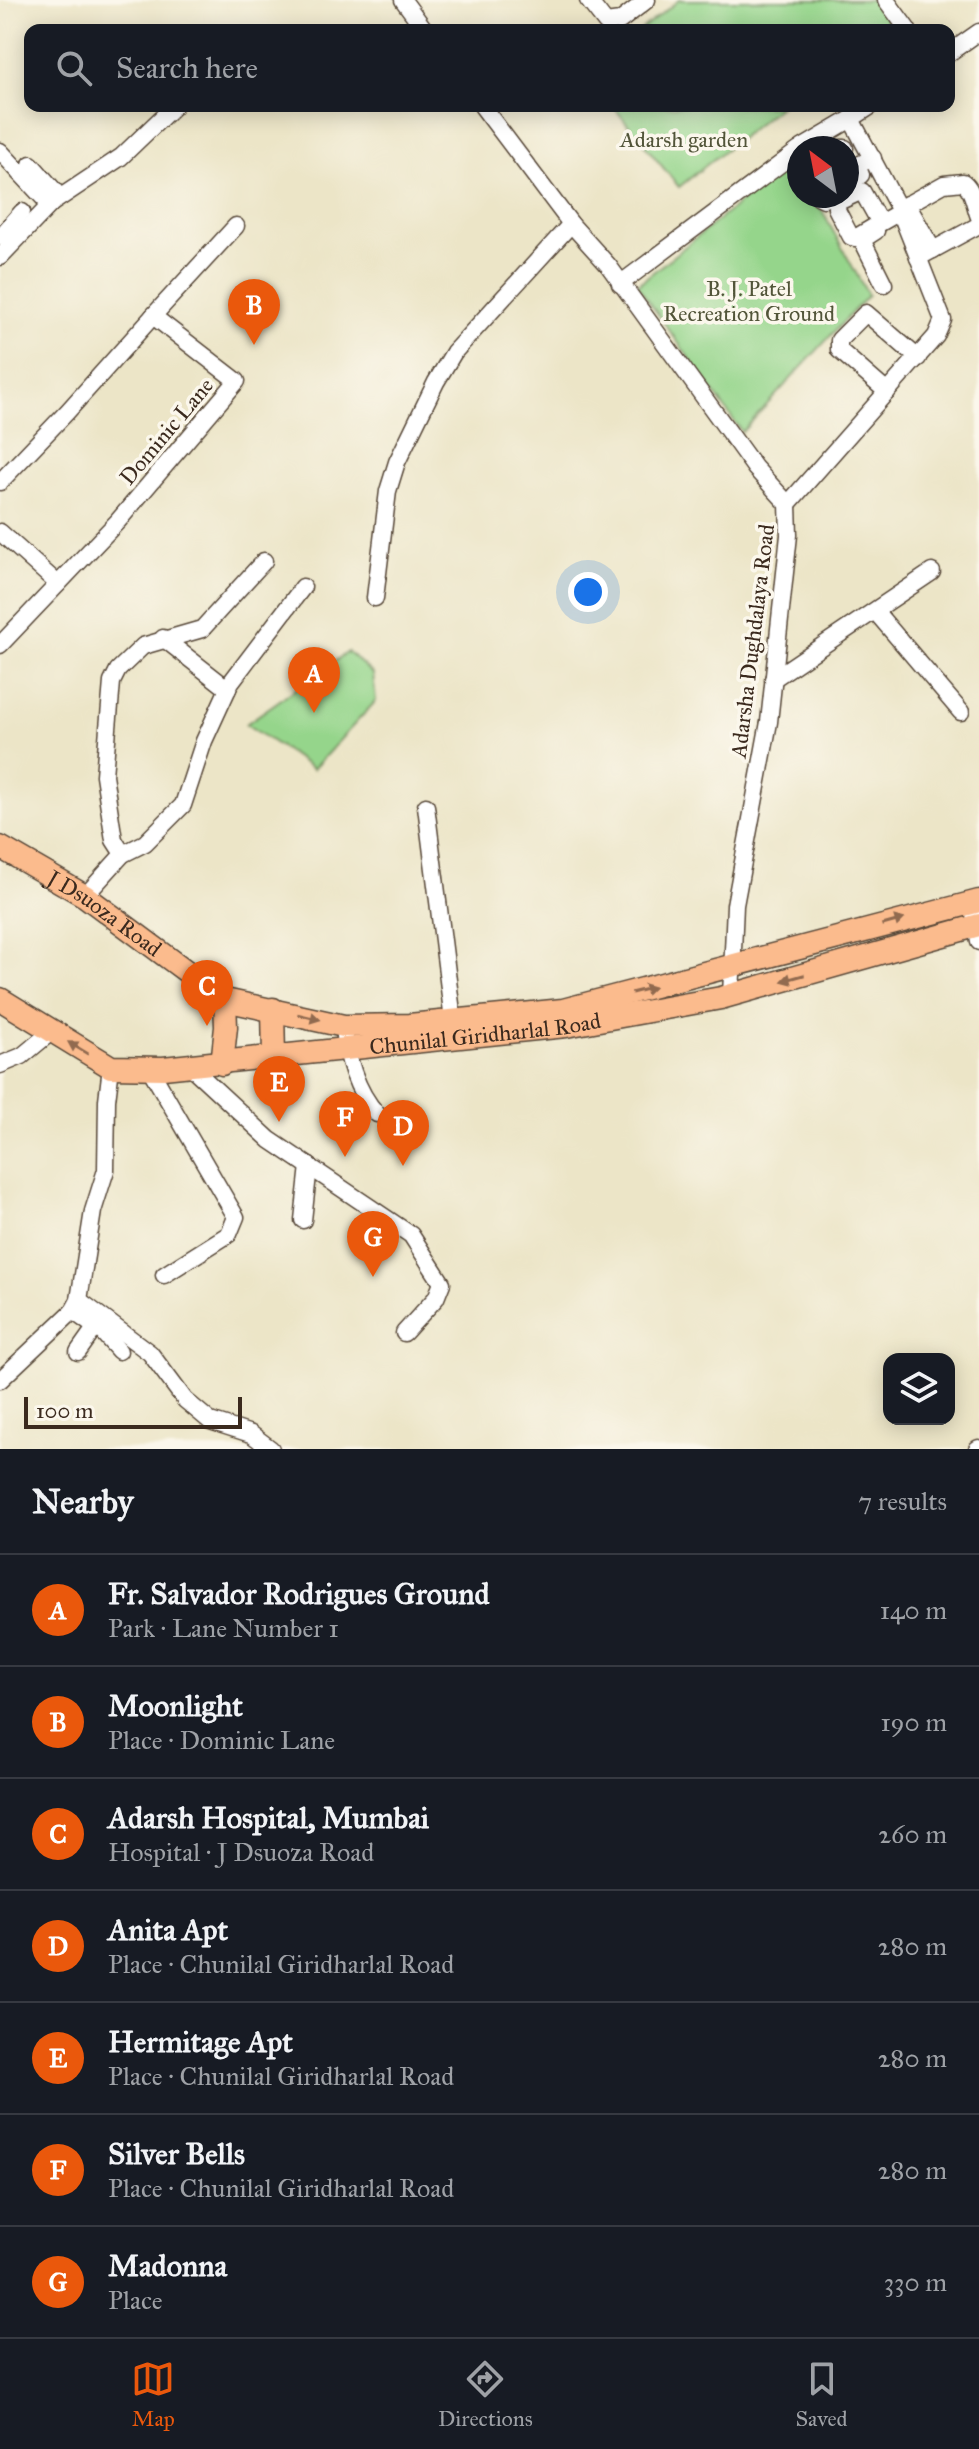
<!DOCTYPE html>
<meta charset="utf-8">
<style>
body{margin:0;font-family:"IM FELL Great Primer",serif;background:#20242c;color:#f1f3f6}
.controls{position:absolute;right:24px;bottom:24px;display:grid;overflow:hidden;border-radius:16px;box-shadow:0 4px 20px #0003}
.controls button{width:72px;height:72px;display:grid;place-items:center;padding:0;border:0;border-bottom:2px solid #363941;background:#171b24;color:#f1f3f6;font:40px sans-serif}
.compass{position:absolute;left:787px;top:136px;width:72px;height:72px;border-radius:50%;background:#171b24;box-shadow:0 4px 20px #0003;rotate:328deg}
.scale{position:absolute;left:24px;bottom:20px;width:218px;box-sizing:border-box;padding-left:8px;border:4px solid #3b2a1e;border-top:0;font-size:22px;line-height:28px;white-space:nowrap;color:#3b2a1e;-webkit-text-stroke:6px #fbf7ec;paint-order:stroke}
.you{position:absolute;left:588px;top:592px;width:28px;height:28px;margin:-20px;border:6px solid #fff;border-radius:50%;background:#1a73e8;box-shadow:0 0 0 12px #1a73e833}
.badge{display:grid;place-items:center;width:52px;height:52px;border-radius:50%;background:#ea580c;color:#fff;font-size:26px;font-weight:700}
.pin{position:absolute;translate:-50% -66px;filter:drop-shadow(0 2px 4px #0008)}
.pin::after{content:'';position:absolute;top:42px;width:28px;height:24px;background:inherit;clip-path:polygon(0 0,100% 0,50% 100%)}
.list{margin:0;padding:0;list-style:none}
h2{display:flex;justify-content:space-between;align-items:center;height:104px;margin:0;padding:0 32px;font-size:34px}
h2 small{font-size:26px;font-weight:400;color:#9ea1a6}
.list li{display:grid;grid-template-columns:52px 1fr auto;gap:24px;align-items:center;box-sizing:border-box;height:112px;padding:0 32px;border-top:2px solid #363941}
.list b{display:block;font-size:30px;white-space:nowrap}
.list p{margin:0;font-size:26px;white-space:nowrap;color:#9ea1a6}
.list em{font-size:26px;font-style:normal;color:#9ea1a6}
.icon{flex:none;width:44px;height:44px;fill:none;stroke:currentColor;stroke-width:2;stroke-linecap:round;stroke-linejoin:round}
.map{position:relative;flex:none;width:979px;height:1449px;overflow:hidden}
.search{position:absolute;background:#171b24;box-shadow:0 4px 20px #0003;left:24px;right:24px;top:24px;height:88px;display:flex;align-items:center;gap:20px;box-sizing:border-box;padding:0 28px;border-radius:16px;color:#9ea1a6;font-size:30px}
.sheet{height:888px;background:#171b24}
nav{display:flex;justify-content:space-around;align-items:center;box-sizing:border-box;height:112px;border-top:2px solid #363941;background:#171b24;font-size:22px;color:#9ea1a6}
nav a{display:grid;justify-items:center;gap:4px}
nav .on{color:#ea580c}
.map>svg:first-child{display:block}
.green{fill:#95d58b;stroke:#688054;stroke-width:2}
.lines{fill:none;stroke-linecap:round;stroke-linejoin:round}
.minor-casing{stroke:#564637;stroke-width:19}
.major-casing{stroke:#564637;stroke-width:25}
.minor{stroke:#fff;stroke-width:16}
.major{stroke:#fbbb8d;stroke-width:22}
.oneway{fill:#916b50}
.labels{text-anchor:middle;stroke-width:7;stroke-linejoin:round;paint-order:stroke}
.park-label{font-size:22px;fill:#525539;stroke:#fbf7ec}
.street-label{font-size:22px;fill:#3b2a1e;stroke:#fbf7ec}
</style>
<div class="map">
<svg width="979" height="1449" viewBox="0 0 979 1449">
<rect width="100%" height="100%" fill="#fbf7ec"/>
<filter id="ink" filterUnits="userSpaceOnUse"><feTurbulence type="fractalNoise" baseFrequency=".0125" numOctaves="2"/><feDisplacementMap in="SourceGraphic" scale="16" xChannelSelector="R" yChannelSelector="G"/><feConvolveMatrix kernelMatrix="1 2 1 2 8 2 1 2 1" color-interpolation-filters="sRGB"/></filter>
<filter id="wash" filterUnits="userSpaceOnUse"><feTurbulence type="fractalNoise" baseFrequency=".006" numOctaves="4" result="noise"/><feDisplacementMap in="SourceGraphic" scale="32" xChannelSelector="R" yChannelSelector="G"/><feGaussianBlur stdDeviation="1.8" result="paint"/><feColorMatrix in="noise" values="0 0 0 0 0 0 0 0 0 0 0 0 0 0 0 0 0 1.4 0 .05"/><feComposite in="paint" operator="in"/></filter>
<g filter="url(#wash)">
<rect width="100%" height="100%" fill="#ece5c7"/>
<g class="green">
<path d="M679,0h204l11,15 -19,15h-234z"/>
<path d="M613,106h167l-101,81z"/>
<path d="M794,159l5,9v28h15l54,99 -126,137 -105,-147z"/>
<path d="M348,652l25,22 3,27 -63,68 -67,-45z"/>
</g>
</g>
<g filter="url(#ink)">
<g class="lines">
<defs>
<g id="minor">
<path d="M403,0l22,30"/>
<path d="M588,0l18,23 14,-2 27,-21"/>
<path d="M886,0l22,30"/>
<path d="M949,53l30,-21"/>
<path d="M482,106l89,118 37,41 147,203 33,36 1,31 -20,187 -34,183 -4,91"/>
<path d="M802,148l49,-29"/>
<path d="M840,148h5"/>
<path d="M0,151l50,54"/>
<path d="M31,164l29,33"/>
<path d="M847,185l14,-10 -5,-9 17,-8"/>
<path d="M818,196l6,3 4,-3"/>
<path d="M907,204l26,46"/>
<path d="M899,209l45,-25 19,-2c11,9 11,23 16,35"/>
<path d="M880,223l-18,-32 -26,12v5l15,29 4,1c15,-9 30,-18 45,-26"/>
<path d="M876,231l-14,9 22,44"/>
<path d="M0,237l22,-25"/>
<path d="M0,257l52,-54 69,-46 53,-51"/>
<path d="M918,258l61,-33"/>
<path d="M620,284l179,-134"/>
<path d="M153,316l83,-90"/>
<path d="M887,392l-48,-42v-10l27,-27 52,45"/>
<path d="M0,482l67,-70 86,-96 84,65 -119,140 -118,124"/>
<path d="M788,504l148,-168 7,-16 -44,-111 -48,-90 20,-13"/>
<path d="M0,532l58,52"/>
<path d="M375,598l13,-107 9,-29 39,-80 18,-30 117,-128"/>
<path d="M875,611l86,101"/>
<path d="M163,638l65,51"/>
<path d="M773,679l159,-107"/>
<path d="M426,806l27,214"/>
<path d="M123,854l-9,-14 -10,-65 8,-93 6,-12 25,-24 59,-17 62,-68"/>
<path d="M85,896l38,-42 22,-11 38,-38 21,-64 27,-59 72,-95"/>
<path d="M972,902l7,40"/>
<path d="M344,1026c2,30 12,65 33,88"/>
<path d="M0,1065l22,-9 29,-24"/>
<path d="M190,1066l80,74 141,95 31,48 -6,15 -32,35"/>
<path d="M150,1069l86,148 -7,17 -65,41"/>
<path d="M303,1220l6,-54"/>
<path d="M79,1300l71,53 35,47 25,21 41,13 20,15"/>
<path d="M73,1311l29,21 17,19"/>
<path d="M78,1352l17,-24"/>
<path d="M0,1380l73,-69 6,-11 14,-89 13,-41 1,-70 4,-33"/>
<path d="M977,1449l2,-1"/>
</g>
<g id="major">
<path id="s1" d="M0,847l85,49 140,104 119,26 65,-1 154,-15 416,-109"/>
<path id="s2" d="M0,999l111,68 52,1 403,-42 155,-28 258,-73"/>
<path d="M273,1009l1,48"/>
<path d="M222,1064l4,-37 -1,-27"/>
</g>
</defs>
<use href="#minor" class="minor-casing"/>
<use href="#major" class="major-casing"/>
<use href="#minor" class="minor"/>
<use href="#major" class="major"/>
</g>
<defs><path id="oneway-solid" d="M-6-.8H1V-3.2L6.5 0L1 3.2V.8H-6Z" transform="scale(2)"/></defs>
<g class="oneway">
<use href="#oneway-solid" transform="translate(893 922) rotate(-16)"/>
<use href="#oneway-solid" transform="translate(793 978) rotate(164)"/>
<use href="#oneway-solid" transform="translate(643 990) rotate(-14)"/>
<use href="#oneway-solid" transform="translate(309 1017) rotate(13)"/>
<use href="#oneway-solid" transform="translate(78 1048) rotate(-149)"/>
</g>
</g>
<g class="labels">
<g class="park-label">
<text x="684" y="147">Adarsh garden</text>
<text x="749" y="296">B. J. Patel<tspan x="749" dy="25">Recreation Ground</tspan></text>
</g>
<g class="street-label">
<text transform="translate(166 431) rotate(-50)" y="8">Dominic Lane</text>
<text transform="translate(752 641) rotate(-83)" y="8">Adarsha Dughdalaya Road</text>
<text dy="8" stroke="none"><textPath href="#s1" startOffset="124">J Dsuoza Road</textPath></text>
<text dy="8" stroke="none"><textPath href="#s2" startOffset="506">Chunilal Giridharlal Road</textPath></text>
</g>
</g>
</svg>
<div class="controls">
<button><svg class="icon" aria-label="layers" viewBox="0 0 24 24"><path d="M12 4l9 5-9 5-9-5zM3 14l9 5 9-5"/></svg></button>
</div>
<svg class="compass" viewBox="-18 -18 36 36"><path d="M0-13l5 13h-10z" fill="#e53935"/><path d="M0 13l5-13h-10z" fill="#9ea1a6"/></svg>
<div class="scale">100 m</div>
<div class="you"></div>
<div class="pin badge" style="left:314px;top:713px">A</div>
<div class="pin badge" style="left:254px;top:345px">B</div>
<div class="pin badge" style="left:207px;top:1026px">C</div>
<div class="pin badge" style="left:403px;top:1166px">D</div>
<div class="pin badge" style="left:279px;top:1122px">E</div>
<div class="pin badge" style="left:345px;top:1157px">F</div>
<div class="pin badge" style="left:373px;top:1277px">G</div>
<div class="search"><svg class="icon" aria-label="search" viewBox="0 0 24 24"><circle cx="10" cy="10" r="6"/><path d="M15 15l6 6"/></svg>Search here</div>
</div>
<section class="sheet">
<h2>Nearby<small>7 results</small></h2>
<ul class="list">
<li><span class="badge">A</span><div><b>Fr. Salvador Rodrigues Ground</b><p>Park · Lane Number 1</p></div><em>140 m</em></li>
<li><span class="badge">B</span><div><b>Moonlight</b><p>Place · Dominic Lane</p></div><em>190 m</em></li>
<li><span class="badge">C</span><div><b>Adarsh Hospital, Mumbai</b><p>Hospital · J Dsuoza Road</p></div><em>260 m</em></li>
<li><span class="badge">D</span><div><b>Anita Apt</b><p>Place · Chunilal Giridharlal Road</p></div><em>280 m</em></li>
<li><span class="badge">E</span><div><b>Hermitage Apt</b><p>Place · Chunilal Giridharlal Road</p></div><em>280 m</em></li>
<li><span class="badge">F</span><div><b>Silver Bells</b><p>Place · Chunilal Giridharlal Road</p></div><em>280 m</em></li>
<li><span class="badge">G</span><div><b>Madonna</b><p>Place</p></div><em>330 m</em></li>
</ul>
</section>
<nav>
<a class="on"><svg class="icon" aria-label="map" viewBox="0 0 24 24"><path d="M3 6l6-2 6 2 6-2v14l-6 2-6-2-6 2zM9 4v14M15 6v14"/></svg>Map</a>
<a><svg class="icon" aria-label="directions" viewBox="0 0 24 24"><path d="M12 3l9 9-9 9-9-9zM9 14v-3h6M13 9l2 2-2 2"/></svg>Directions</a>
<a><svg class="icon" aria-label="saved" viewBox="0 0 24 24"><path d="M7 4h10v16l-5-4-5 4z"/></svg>Saved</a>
</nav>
